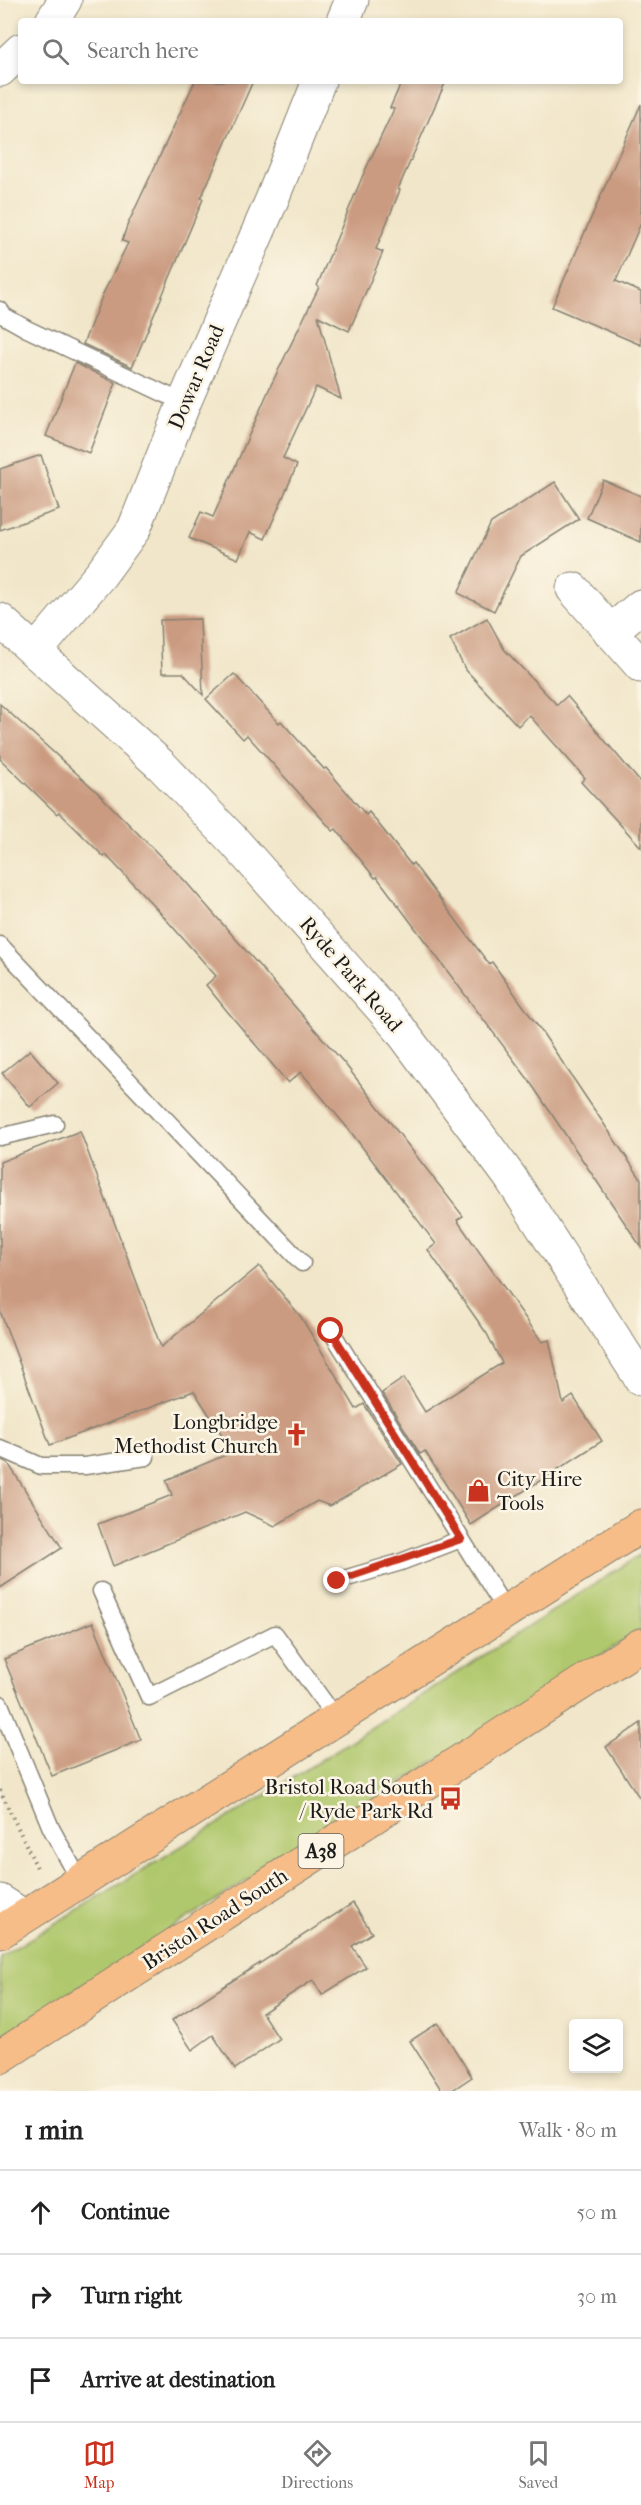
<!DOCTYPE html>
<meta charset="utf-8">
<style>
body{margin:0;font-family:"IM FELL French Canon",serif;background:#f2f2f2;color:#222}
.controls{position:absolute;right:18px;bottom:18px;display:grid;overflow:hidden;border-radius:6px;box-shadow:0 3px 9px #0003}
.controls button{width:54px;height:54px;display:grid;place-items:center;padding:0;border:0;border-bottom:2px solid #e0e0e0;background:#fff;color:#222;font:30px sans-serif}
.stop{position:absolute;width:18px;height:18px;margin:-14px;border:4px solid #c8321e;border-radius:50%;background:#fff}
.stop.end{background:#c8321e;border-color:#fff;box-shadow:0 2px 6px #0008}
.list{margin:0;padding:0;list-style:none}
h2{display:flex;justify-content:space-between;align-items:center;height:78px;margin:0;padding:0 24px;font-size:26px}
h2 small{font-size:20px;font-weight:400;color:#767676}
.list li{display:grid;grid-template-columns:39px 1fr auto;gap:18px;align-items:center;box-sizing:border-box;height:84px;padding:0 24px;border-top:2px solid #e0e0e0}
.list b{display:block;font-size:22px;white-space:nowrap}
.list em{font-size:20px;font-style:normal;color:#767676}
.icon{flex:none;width:33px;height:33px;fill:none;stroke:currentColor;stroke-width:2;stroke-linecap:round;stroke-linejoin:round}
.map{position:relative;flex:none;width:641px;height:2091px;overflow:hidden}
.search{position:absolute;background:#fff;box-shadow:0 3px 9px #0003;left:18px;right:18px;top:18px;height:66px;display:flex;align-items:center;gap:15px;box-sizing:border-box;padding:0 21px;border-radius:6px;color:#767676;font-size:22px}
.sheet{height:330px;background:#fff}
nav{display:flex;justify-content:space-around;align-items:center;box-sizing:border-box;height:84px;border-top:2px solid #e0e0e0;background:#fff;font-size:16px;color:#767676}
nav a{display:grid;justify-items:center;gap:3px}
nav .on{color:#c8321e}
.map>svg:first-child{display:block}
.green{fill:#b0c86d;stroke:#667244;stroke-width:1.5}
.building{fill:#cb9b81}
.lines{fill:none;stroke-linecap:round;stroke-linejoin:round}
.lane-casing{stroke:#868172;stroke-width:19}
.street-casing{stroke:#868172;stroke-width:35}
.highway-casing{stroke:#868172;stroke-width:35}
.path{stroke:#868172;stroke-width:4;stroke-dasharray:1.5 4.5;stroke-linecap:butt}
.lane{stroke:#fff;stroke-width:16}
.street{stroke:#fff;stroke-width:33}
.highway{stroke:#f7bd88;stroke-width:33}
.route{stroke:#c8321e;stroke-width:8}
.labels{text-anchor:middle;stroke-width:5;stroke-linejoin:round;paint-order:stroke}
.shield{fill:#fcf5e5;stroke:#5f5d58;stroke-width:1.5}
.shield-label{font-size:20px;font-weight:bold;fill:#1c1c1c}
.street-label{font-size:21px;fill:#1c1c1c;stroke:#fcf5e5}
.poi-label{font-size:21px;fill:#1c1c1c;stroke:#fcf5e5;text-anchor:end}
</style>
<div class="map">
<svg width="641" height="2091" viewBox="0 0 641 2091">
<rect width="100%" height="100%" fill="#fcf5e5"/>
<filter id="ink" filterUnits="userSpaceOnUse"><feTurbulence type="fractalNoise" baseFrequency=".0167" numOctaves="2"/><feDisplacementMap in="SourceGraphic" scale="12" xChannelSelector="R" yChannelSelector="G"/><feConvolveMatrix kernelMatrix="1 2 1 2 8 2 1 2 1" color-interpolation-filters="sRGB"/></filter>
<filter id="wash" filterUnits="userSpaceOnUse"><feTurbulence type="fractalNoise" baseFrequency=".008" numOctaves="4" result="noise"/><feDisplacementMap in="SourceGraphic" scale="24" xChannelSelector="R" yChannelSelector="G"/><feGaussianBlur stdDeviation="1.35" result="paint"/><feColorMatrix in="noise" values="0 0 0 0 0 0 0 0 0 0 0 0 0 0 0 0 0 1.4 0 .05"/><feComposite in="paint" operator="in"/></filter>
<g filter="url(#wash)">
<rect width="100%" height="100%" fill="#f1e6c9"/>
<path class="green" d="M641,1554v76l-641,408v-81l282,-172z"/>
<g id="blocks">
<g class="building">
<path d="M195,81h58l-52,117 2,1 -71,168 -49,-23 20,-50 25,-51 -6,-2 5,-15z"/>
<path d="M402,81h44l-48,108 2,1 -24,59 7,3 -34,79 -31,-15 23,83 -25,-12 -33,71 14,7 -32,74 -15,-7 -12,27 -49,-21 12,-26 12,5 58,-132 48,-98 -2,-1 46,-111 31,-66 -4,-1z"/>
<path d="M641,104v119l-25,58 25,11v53l-89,-38z"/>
<path d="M75,363l41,20 -27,70 -43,-17z"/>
<path d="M41,455l18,55 -59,20v-61z"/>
<path d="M603,480l38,16v46l-54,-24z"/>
<path d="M555,482l24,37 -58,37 -27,55 -36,-18 33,-70z"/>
<path d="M487,618l17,31 53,56 10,-9 74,87v64l-60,-65 4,-4 -56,-63 -11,11 -53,-57 -15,-30z"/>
<path d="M200,619l3,76 -20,-22h-21l-2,-53z"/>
<path d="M234,674l45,49 2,-2 43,48 2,-1 40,47 3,-3 42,53 2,-2 76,101 3,-2 52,73 97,144v68l-113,-168 -151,-202 -2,1 -39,-49 -3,2 -86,-96 -4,4 -37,-40z"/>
<path d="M0,704l95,86 90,91 160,183 118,152 -6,4 85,122 7,-2 14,63 10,-7 29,45 -131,84 -46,-74 -5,3 -38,-61 22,-15 21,34 77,-49 -15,-29 -59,-84 8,-6 -86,-113 -49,-59 -13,11 -61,-72 -21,-26 10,-9 -60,-68 -50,-53 -2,2 -45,-45 -2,2 -57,-55z"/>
<path d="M30,1050l28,33 -28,24 -28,-34z"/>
<path d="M80,1131l81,216 98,-81 42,51 55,92 8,-5 38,60 -72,42 -13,-5 -42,25 -30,-14 -132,54 -15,-42 74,-29 -6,-15 67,-28 -39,-61 -144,54 -50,-134v-149z"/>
<path d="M0,1459l8,4 54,85 -62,40z"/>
<path d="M93,1622l48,118 -89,36 -48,-117z"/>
<path d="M641,1723v77l-35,-53z"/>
<path d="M353,1903l19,30 -20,13 14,21 -44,28 -9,-15 -51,33 17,26 -44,30 -22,-34 -21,15 -20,-30z"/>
<path d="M438,2023l34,54 -21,14h-9l-32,-50z"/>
</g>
</g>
</g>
<g filter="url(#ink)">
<use href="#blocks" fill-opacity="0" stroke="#868172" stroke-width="1.5"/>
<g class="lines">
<defs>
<g id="lane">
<path d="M0,310l4,6 23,13 157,74"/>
<path d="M0,945l302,318"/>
<path d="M0,1137l55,-13"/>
<path d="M331,1331l176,281"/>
<path d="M0,1448l41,18h44l61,-9"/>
<path d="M337,1581l64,-19 60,-23"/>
<path d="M101,1591l48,106 126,-63 62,86"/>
<path d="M0,1704l51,124 29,53"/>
</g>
<g id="street">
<path d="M52,21l13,-21"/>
<path d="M343,21l9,-21"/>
<path d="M0,70l21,-20"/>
<path d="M573,589l68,77"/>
<path d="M0,620l161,145 73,76 165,187 111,149 131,202"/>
<path d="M610,632l31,-26"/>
<path d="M36,651l65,-77 33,-45 50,-126 87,-201 48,-121"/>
<path d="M0,1901l23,15"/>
</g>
<g id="highway">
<path d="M0,1932l641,-406"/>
<path d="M0,2057l641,-412"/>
</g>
</defs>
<use href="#lane" class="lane-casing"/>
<use href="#street" class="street-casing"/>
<use href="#highway" class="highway-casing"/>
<path class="path" d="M0,1790l37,78"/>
<use href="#lane" class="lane"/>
<use href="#street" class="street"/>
<use href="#highway" class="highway"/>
</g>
</g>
<g class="lines" filter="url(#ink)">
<path class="route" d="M331,1331l130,208 -124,42"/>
</g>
<defs>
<symbol id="church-bare" viewBox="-9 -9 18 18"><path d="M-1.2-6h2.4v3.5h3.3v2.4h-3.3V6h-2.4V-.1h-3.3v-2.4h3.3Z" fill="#c8321e" stroke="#fcf5e5" stroke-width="2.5" paint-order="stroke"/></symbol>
<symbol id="shop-bare" viewBox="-9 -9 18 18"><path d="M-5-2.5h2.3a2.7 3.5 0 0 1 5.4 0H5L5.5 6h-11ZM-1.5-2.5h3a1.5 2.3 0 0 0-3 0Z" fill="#c8321e" stroke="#fcf5e5" stroke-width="2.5" paint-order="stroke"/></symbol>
<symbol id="bus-bare" viewBox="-9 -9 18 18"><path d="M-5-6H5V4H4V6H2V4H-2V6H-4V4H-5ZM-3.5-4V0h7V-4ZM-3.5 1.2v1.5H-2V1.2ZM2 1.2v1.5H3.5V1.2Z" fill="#c8321e" stroke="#fcf5e5" stroke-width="2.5" paint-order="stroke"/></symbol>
</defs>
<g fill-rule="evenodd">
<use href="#church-bare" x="280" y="1418" width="33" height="33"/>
<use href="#shop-bare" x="462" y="1474" width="33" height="33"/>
<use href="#bus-bare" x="434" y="1782" width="33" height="33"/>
</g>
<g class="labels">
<rect class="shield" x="298.5" y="1834" width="45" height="34" rx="4.5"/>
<g class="shield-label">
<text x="321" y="1858">A38</text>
</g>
<g class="street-label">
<text transform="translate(196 377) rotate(-67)" y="7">Dowar Road</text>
<text transform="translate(351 974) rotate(49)" y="7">Ryde Park Road</text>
<text transform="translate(215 1919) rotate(-33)" y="7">Bristol Road South</text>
</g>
<g class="poi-label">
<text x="278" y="1429">Longbridge<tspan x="278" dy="24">Methodist Church</tspan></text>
<text x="497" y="1486" text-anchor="start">City Hire<tspan x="497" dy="24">Tools</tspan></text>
<text x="433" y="1794">Bristol Road South<tspan x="433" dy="24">/ Ryde Park Rd</tspan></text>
</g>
</g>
</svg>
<div class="controls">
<button><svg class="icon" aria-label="layers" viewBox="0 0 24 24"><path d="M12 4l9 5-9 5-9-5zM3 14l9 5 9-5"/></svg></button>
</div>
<div class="stop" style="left:331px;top:1331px"></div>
<div class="stop end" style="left:337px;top:1581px"></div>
<div class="search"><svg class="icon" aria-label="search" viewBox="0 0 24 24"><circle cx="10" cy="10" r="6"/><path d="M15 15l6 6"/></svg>Search here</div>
</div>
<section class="sheet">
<h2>1 min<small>Walk · 80 m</small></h2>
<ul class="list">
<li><svg class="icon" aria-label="ahead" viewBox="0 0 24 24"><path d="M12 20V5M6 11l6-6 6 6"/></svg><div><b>Continue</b></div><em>50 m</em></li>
<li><svg class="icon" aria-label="right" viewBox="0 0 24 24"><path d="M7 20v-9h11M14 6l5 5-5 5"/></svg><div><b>Turn right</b></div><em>30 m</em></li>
<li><svg class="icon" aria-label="arrive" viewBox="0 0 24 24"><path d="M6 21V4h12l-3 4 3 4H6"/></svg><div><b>Arrive at destination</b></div></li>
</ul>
</section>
<nav>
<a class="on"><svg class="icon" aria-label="map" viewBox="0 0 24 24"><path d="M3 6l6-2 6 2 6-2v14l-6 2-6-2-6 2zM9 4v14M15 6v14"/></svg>Map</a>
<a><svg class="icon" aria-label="directions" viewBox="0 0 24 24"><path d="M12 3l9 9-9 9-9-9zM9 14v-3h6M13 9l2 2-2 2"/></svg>Directions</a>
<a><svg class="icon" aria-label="saved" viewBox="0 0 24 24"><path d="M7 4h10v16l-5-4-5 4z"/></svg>Saved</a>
</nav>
